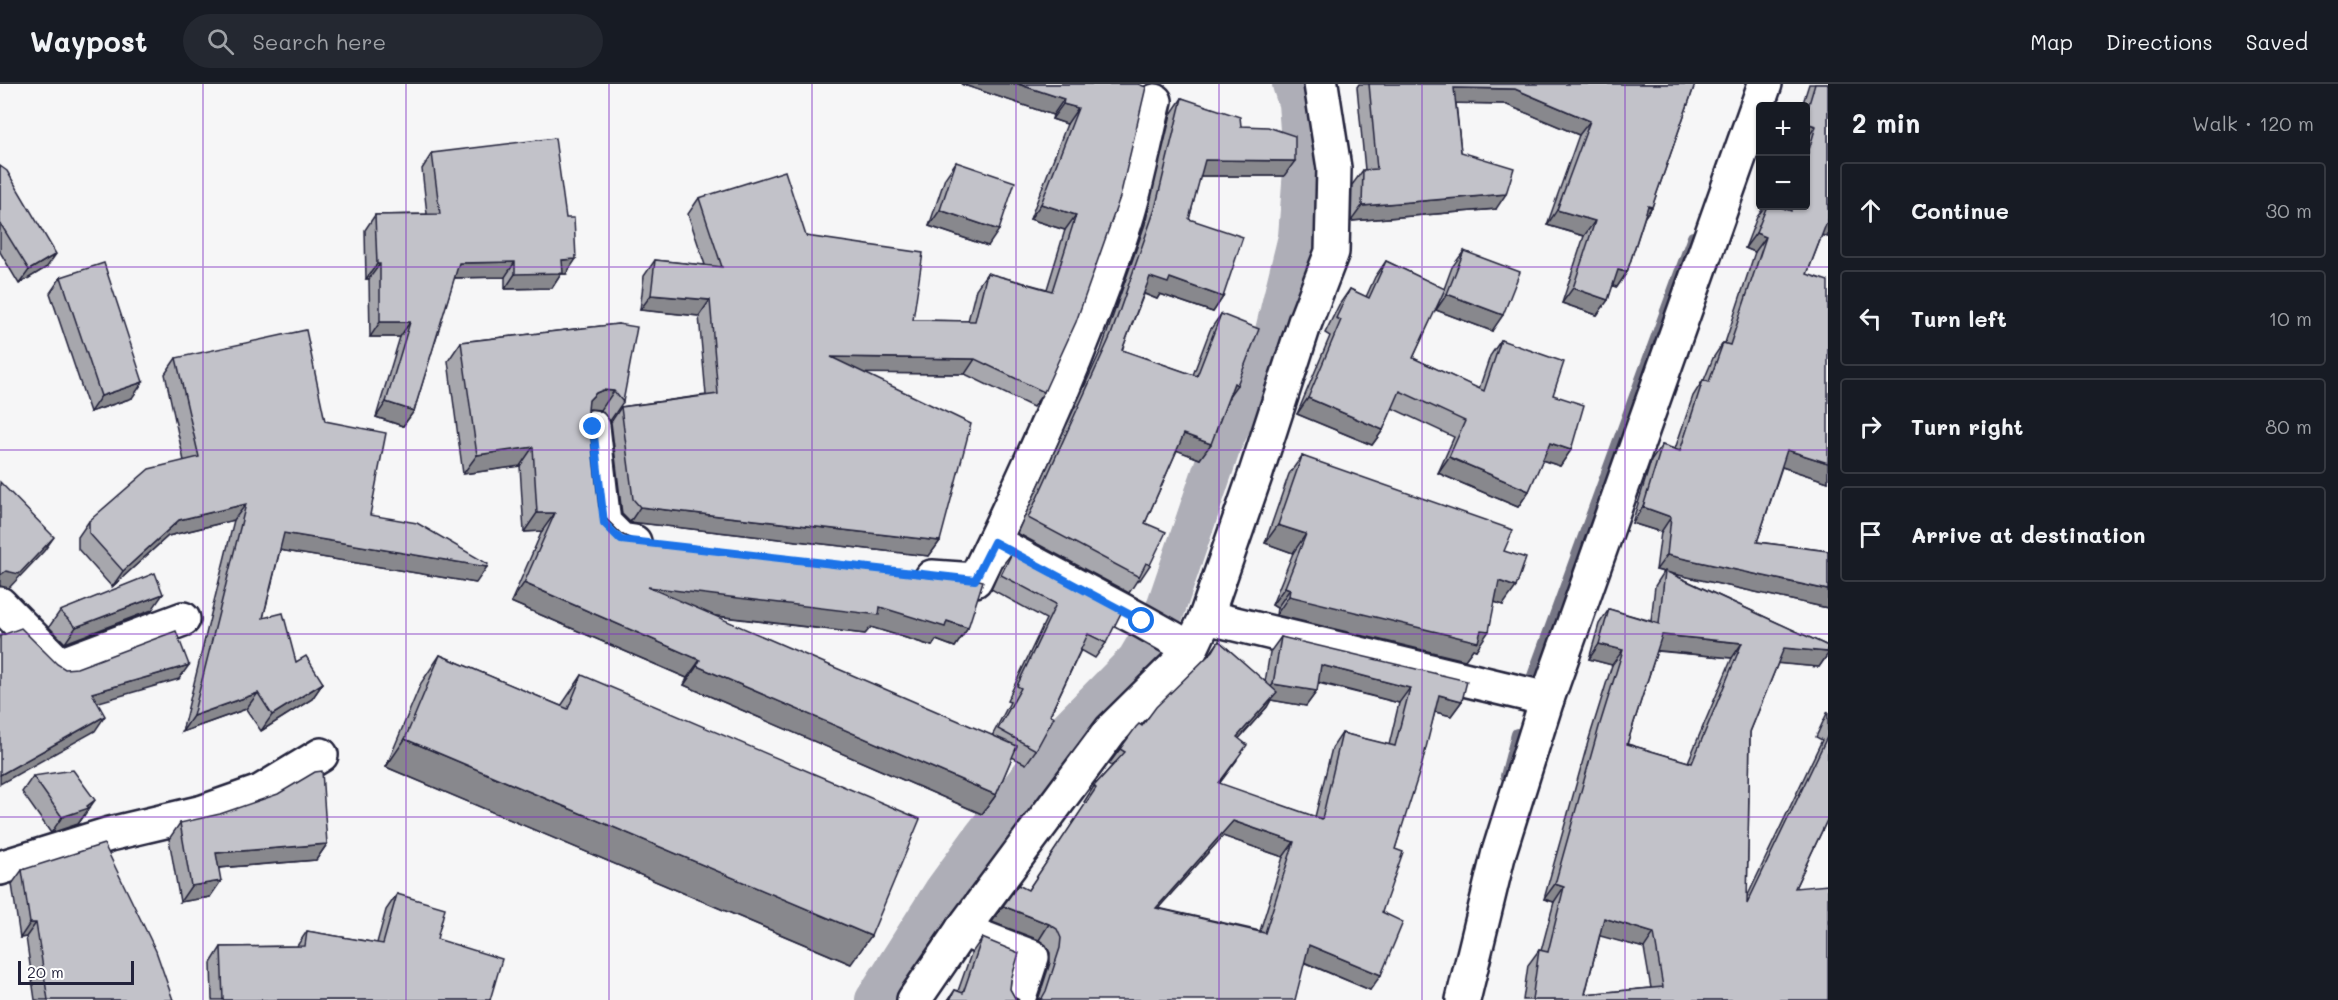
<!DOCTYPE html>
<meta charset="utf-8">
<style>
body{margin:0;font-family:Mali,sans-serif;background:#242831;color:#f1f3f6}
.controls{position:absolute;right:18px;top:18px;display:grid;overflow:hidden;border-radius:6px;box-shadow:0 2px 4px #0004}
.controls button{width:54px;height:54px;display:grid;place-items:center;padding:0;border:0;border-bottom:2px solid #363941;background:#171b24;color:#f1f3f6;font:30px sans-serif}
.scale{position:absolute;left:18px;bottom:15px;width:116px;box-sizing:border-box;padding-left:6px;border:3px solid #22223b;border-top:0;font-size:16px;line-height:21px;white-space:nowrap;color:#22223b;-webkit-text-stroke:4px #fff;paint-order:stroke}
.stop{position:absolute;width:18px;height:18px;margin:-14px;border:4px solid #1a73e8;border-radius:50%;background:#fff}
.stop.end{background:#1a73e8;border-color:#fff;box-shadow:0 2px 6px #0008}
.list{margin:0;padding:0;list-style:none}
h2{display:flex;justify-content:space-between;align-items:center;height:78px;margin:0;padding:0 24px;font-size:26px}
h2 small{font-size:20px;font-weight:400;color:#9ea1a6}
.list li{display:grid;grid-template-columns:39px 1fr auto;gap:18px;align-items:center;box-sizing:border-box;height:96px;margin:0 12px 12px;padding:0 12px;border:2px solid #363941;border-radius:6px}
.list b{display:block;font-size:22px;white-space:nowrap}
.list em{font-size:20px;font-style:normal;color:#9ea1a6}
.icon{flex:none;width:33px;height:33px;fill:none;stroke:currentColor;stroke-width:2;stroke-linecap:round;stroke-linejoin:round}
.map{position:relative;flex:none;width:1828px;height:916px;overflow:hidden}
header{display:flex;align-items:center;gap:36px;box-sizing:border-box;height:84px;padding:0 30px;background:#171b24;border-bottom:2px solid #363941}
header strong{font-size:28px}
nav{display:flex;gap:33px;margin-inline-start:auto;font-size:21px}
.search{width:420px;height:54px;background:#242831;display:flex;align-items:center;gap:15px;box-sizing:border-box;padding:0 21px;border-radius:33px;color:#9ea1a6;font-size:22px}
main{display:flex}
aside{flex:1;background:#171b24}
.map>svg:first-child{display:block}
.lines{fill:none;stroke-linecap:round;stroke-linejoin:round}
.stream{stroke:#767685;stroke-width:12}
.canal{stroke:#aeaeb7;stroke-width:40}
.minor-casing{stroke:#22223b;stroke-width:38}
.major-casing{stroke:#22223b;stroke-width:38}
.minor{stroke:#fff;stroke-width:33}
.major{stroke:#fff;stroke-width:33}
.wall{fill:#a7a7ad;stroke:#22223b;stroke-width:1.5;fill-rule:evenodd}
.shaded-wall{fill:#88888d;stroke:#22223b;stroke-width:1.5}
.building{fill:#c2c2c9;stroke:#22223b;stroke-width:1.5;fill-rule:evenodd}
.route{stroke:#1a73e8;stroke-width:8}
.grid{fill:none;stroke:#7b2cbf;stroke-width:1.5;stroke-opacity:0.55}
</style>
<header>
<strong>Waypost</strong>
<div class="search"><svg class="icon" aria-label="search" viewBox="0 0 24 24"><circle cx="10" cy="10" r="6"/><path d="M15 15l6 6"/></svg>Search here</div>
<nav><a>Map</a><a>Directions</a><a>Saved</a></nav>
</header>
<main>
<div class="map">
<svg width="1828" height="916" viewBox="0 0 1828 916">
<rect width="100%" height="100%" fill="#f6f6f7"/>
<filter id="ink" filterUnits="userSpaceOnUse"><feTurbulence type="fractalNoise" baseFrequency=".0167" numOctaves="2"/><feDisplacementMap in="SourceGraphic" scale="12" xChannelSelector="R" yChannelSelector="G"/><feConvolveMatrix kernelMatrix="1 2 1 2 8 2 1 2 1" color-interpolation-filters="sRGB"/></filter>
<g filter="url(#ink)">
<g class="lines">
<g class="stream">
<path d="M1530,600l163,-447"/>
<path d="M1506,692l11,-42"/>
</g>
<path class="canal" d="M875,916l69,-109 40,-55 79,-101 74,-75 26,-44 59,-173 52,-108 24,-98 5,-67 -5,-67 -6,-19"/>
<defs>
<g id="minor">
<path d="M593,343l11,96 17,17 13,2"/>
<path d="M994,458l148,79 32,18 15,14"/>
<path d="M932,493l43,3c57,-117 111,-236 151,-360 12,-38 19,-79 29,-119"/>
<path d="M0,520l60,61 123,-46"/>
<path d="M1206,533l341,82"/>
<path d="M0,784l110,-34 93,-22 57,-20 61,-37"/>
<path d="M962,846l70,27 -14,43"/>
<path d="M914,916l48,-70 149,-200 78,-77 17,-36 50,-144 49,-151 27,-70 2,-84 -13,-84"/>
</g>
<path id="major" d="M1463,916l36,-148 48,-153 218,-615"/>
</defs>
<use href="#minor" class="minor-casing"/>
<use href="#major" class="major-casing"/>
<use href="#minor" class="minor"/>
<use href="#major" class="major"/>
</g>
<g class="wall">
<path d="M961,0h177l-94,308 -11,15 -68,-33 -101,-1 76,168 -11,15 -299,-34 -8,-8 -11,-92 10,-15 85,-12 -7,-79 -59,-6 4,-34 11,-16 50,5 -17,-51 11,-16 107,38 107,84 55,1 8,-32 11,-16 60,16 18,-59 -35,-11 37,-95 -15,-5 1,-4z"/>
<path d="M1359,0h336l-43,123 -7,9 -18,56 -10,15 -5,-1 -4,14 -11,15 -35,-12 22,-67 -37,-11 32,-90 -74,-31 -49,-1 5,49 35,57 -145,12 1,-36 11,-15h2l-8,-83z"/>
<path d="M1809,0h19v153l-6,-2 -15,39 21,208 -46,-15 -25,75 71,9v57l-158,-35 158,73v8l-9,13 -41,-4 -28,69 -3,165 75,-157 -6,-3 12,-26v107l-33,70 33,112h-305l5,-35 11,-15 2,1 13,-49 -10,-3 44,-157 24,-77 -23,-6 10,-35 10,-15 42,12 4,-35 9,-14 -8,-2 5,-38 -29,-9 19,-62 11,-16 13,4 18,-53 10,-16h1l9,-22 10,-15h2l30,-91 -10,-4 12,-31 8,-11h13l7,2 1,-2h20v-100h-4zM1657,567l75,7 -44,104 -61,-18zM1600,851l44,13 7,40 -66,6z"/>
<path d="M1182,14l59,28 43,50h-84l-11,43 34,78 -10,15 -53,-18 -3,5 -13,-5 -22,56 71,25 17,-45 11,-16 8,83 -29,62 -23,-9 -32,73 5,42 -10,15 -2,-1 -9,14 -112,-60 84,-183 44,-126 26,-110z"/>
<path d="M432,69l134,121h-5l-9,14 -47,1v-12l-51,1 -40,133 -11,15 -27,-9 24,-80h-30l-1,-58h-3l-1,-49 10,-15 52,-1 -5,-45z"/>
<path d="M956,78l32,84 -59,-20 16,-48z"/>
<path d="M0,82l47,101 -28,17 -19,-32z"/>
<path d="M1464,167l28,80 -56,-21 5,-14 -28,62 66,31 11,-33 11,-16 52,55 18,55 -11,16 -18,-6 -13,31 -11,16 -80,-34 16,-36 -62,-29 -9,22 -11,15 -75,-31 33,-78 -5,-3 14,-28 11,-16 16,8 9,-20 11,-16 58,28 8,-22z"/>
<path d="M61,193l71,121 -42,14 -40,-119z"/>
<path d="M618,240l5,78 -13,19 -9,-11 -11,-1 -2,1 11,96 5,11 17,17 11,6 336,88 -13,19 -19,-7 -4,6 -61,-19 -6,7 -151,-18 278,120 18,-34 -3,-1 39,-82 -55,-30 10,-22 11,-14 94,90 -11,15 -14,-8 -31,65 -14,35 -10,14 -14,-7 -16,38 -14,19 -298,-129 3,-7 -176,-76 31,-71 -18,1 -4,-66 -57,8 -15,-113 13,-19z"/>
<path d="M176,274l149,63 45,94 106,68 -196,-33 -17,68 33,44 27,21 -11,16 -51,32 -15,-22 -64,23 52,-212 -66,16 -56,51 -34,-38v-12l11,-16 95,-60 -19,-87z"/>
<path d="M1302,372l202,95 -1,54 -8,-3 -19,48 -3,-1 -8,11 -189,-45 1,-7 -5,-3 21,-52 -28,-10 24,-69z"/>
<path d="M152,526l-87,33 -16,-16 11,-16z"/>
<path d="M1281,553l181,64 -11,15 -16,-4 -40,137 -13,63 -12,78 -65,-27 -267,37 12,-37v-10l-4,-8 -7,-5 -47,-18 36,-32 58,-86 -2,-2 10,-16 18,-20 -3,-2 11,-15 22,-23 67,-71 10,-14 46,41 5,-30zM1318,599l81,20 -10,42 -47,-12 -10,15 -17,69 -96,-33 18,-24 2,-22 28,-31 4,-7 35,6 11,-15zM1223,752l60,21 -23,74 -102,-23z"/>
<path d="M440,571l121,51 21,-31 269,289 -465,-197 35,-84z"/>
<path d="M33,692l51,40 -6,8 -27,9 -29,-41z"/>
<path d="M180,739l147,21 -11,16 -97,8 -9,29 -30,5 -11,-63z"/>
<path d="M22,786l151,130h-138l-9,-63 -6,1 -8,-54z"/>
<path d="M397,810l40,45 53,61h-278l-1,-37 10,-16 76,-1 10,-15 70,12 9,-33z"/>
<path d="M982,854l29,42 -1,9 5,9 4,2h-71l7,-10 3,1 13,-37z"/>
</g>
<g class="shaded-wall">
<path d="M961,0h57l46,15 -11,16z"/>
<path d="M1454,4l61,1 75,32 -11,14 -74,-31 -61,-1z"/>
<path d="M1063,20l15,4 -11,16 -15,-5z"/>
<path d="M1806,39l10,3 -10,14z"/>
<path d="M1205,76l90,1 -11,15h-90z"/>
<path d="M1506,110l-10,15 -145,12 11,-15z"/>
<path d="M1041,120l35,11 -11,15 -35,-11z"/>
<path d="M1648,122l4,1 -11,15z"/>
<path d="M940,126l59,20 -11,16 -59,-20z"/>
<path d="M1557,126l38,11 -11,15 -37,-11z"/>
<path d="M1828,135v18l-10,-3z"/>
<path d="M1756,149l10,4 -11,15 -10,-4z"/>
<path d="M56,170l-9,13 -28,17 10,-14z"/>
<path d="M576,175l-10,15h-5l-9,14 -47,1 10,-15 47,-14z"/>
<path d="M515,178l-10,15 -57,1 11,-15z"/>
<path d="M377,180h3l-11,15h-3z"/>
<path d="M1618,186l9,2 -10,15 -10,-3z"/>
<path d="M1150,193l20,1 53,19 -10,15 -53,-18 -3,5 -17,-7z"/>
<path d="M1573,204l35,12 -11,15 -35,-12z"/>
<path d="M1447,210l56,21 -11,16 -56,-21z"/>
<path d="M651,211l59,5 -11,16 -59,-6z"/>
<path d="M380,238h30l-10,15h-30z"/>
<path d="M831,273l144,2 -10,15 -145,-1z"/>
<path d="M143,298l-11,16 -42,14 11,-16z"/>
<path d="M1234,299l3,2 -11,15z"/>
<path d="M603,306l11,1 -13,19 -11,-1 -8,3 7,-12 7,-7z"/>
<path d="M1308,314l75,32 -11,15 -75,-31z"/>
<path d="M386,318l28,9 -11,15 -27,-9z"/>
<path d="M1184,350l27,10 -11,15 -27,-10z"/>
<path d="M1550,359l21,7 -11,16 -21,-7z"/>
<path d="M533,363l-13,19 -57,8 14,-19z"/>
<path d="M1787,366l41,13v19l-52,-17z"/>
<path d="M1449,373l80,34 -11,16 -80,-34z"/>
<path d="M246,420l-12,16 -66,16 -56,51 11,-16 56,-51z"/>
<path d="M640,423l300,34 -11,15 -299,-34z"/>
<path d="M1643,423l28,10 -10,15 -29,-9z"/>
<path d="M537,429h18l-13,18 -18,1z"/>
<path d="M1278,441l28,9 -13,19 -28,-10z"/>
<path d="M284,449l203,34 -11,16 -203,-34z"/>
<path d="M54,453l-10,14 -35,37 -9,-2v-11z"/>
<path d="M1667,471l161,35v18l-172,-38z"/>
<path d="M1499,497l17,6 -13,18 -17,-6z"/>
<path d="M524,499l176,77 -13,18 -176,-76z"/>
<path d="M648,503l232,20 67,14 21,7 -13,19 -19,-7 -4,6 -61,-19 -6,7 -230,-28z"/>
<path d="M1285,503l5,2 -13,19 -5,-3z"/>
<path d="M163,510l-11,16 -87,33 11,-16z"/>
<path d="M1289,512l200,35 -13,19 -3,-1 -8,11 -189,-45z"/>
<path d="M1662,551l80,8 -10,15 -81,-8z"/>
<path d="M1599,560l24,6 -11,15 -23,-6z"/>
<path d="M1784,564l44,4v2l-9,13 -45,-4z"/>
<path d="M189,581l-10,14 -97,28 10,-14z"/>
<path d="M1321,581l89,23 -11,15 -89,-23z"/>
<path d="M697,582l299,129 -14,19 -298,-129z"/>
<path d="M323,599l-11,16 -51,32 11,-16z"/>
<path d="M1273,600l44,7 -11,15 -35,-6 -4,7 -40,45z"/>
<path d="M258,609l-12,16 -64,23 11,-16z"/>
<path d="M1439,611l23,6 -11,15 -23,-6z"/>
<path d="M105,632l-10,15 -95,53v-9z"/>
<path d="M405,655l466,197 -20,28 -465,-197z"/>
<path d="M95,716l-17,24 -27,9 11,-16 25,-11z"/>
<path d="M1233,737l61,21 -11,15 -60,-21 -78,87 11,-15z"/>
<path d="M327,760l-11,16 -111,9 11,-16z"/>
<path d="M221,797l-11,16 -30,5 11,-16z"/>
<path d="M1555,800l9,3 -10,15 -10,-3z"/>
<path d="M1003,822l46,18 -10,16 -47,-18z"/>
<path d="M1604,834l50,15 -10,15 -51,-14z"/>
<path d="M30,839h6l-10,14 -6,1z"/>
<path d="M1309,861l72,30 -11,15 -71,-30z"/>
</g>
<g class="building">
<path d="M1018,0h120l8,3 -26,110 -44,125 -32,70 -69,-33 -144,-2 140,67 -31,117 -300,-34 -7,-8 -12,-92 97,-13 -8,-94 -59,-5 4,-35 67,7 -23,-69 86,-27 21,65 117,17 -10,67 62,1 12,-48 65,18 24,-76 -35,-11 37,-96 -15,-4 1,-5z"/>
<path d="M1369,0h326l-43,123 -4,-1 -21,66 -9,-2 -10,30 -35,-12 22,-67 -38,-11 33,-89 -75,-32 -61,-1 7,64 53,16 -8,26 -144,12 1,-36 14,-1z"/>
<path d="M1815,0h13v135l-21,55 21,7v182l-41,-13 -30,92 71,9v39l-161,-35 4,-38 -28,-10 19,-62 18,6 23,-71 6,2 14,-39 7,2 36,-108 -10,-4 11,-27h11l13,5 1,-5h14v-46l10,-34 -10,-3v-9z"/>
<path d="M1182,14l58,19 1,9 27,1 27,9v25l-90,-1 -16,59 54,18 -20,60 -53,-19 -2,5 -18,-6 -28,73 75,26 24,-62 38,15 -22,56 -3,-2 -23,61 -27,-10 -39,89 21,9 -16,33 -4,-2 -7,14 -111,-59 83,-183 44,-126z"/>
<path d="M555,54l11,80h8l2,41 -14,1 1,13 -48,1v-12l-56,1 -45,148 -28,-9 24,-80h-30v-58h-3l-2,-49 65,-1 -8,-61z"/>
<path d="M956,78l59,20 -16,48 -59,-20z"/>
<path d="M0,82l7,5 49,83 -27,16 -29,-47z"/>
<path d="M1464,167l56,21 -17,43 -56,-21z"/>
<path d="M1386,177l59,28 -32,69 71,33 17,-51 63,22 -11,33 31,10 -13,45 -21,-7 -21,48 -80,-34 16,-36 -65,-30 -17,39 -75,-32 33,-78 -5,-2 14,-29 19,9z"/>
<path d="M104,179l39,119 -42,14 -40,-119z"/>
<path d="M618,240l19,3 -14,75 -9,-11 -11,-1 -7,3 -7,7 -1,10 11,96 5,11 17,17 11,6 343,39 8,2 -15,47 -21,-7 -2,6 -65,-20 -1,8 -231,-28 369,159 -21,49 -299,-129 3,-6 -176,-77 31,-70h-18l-4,-66 -56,8 -16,-113z"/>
<path d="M306,246l19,91 61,12 -16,82 47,8 71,41 -1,3 -203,-34 -21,85 20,-5 13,49 10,-6 17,27 -51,32 -14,-22 -65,23 53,-212 -67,16 -56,51 -34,-38v-12l60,-52 50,-12 -23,-99z"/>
<path d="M1302,372l211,74 -9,21 22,7 -10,29 -17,-6 -10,50 -8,-1 -3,12 -189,-46 1,-7 -5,-2 21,-53 -28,-9z"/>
<path d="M0,398l54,55 -35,37 -13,-3 -6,4z"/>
<path d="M1012,469l110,58 -16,32 -18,-9 -38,81 4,2 -18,33 -38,-21 23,-41 -4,-2 39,-82 -55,-29z"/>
<path d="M1665,487l163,75v6l-44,-4 -34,84 -3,172 81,-169v83l-33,70 33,-3v115h-296l7,-50 9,2 16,-65 -9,-3 44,-157 24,-77 -24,-6 10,-35 50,15zM1662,551l80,8 -50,120 -65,-19zM1604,834l50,15 9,54 -78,7z"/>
<path d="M155,489l8,21 -87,33 -16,-16z"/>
<path d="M21,544l36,36 8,5 12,-1 99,-37 13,34 -97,28 13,23 -105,59v-139z"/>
<path d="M1281,553l186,44 -5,20 -23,-6 -17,69 -27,85 8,3 -21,60 21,10 -22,53 -72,-30 -14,55h-257l4,-2 4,-7 14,-43 1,-10 -4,-9 -8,-5 -46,-18 15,-21 10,5 68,-102 -2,-2 31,-34 -5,-3 16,-22 3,-3 3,2 14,-19 57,-56 6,-10 58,51 -40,45 10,8 -28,38 103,36 20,-86 53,13 15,-58 -89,-23 -4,26 -44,-7zM1233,737l61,21 -29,91 -109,-25z"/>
<path d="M440,571l128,54 14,-34 338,144 -49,117 -466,-197z"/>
<path d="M73,686l22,30 -8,6 2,2 -27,9 -29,-41z"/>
<path d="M322,687l5,73 -111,9 5,28 -30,5 -11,-63 40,-9 58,-20 37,-22z"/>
<path d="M104,760l52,107 17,49h-125l-12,-77h-6l-8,-53z"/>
<path d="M397,810l48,14 -8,31 65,20 -12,41h-267l-2,-53 84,-1 2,-15 76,13z"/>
<path d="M982,854l37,15 -8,27 -1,9 5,9 4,2h-69l5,-10 8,3z"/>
</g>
</g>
<g class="lines" filter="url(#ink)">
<path class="route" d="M593,343l11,96 17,17 354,40 19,-38 148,79"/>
</g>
<path class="grid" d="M203,0v916M406,0v916M609,0v916M812,0v916M1016,0v916M1219,0v916M1422,0v916M1625,0v916M0,183h1828M0,366h1828M0,550h1828M0,733h1828"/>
</svg>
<div class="controls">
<button>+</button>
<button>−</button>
</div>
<div class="scale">20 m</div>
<div class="stop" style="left:1142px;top:537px"></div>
<div class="stop end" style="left:593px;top:343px"></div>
</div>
<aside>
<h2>2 min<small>Walk · 120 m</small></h2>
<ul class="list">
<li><svg class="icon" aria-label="ahead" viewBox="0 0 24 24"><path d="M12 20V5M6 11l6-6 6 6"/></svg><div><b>Continue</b></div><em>30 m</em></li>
<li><svg class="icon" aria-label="left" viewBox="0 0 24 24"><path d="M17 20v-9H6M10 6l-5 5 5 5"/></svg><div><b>Turn left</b></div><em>10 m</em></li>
<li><svg class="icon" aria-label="right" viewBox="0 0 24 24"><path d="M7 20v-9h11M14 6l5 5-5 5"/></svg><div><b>Turn right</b></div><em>80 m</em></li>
<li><svg class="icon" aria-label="arrive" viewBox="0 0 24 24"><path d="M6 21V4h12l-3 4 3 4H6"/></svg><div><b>Arrive at destination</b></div></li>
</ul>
</aside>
</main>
